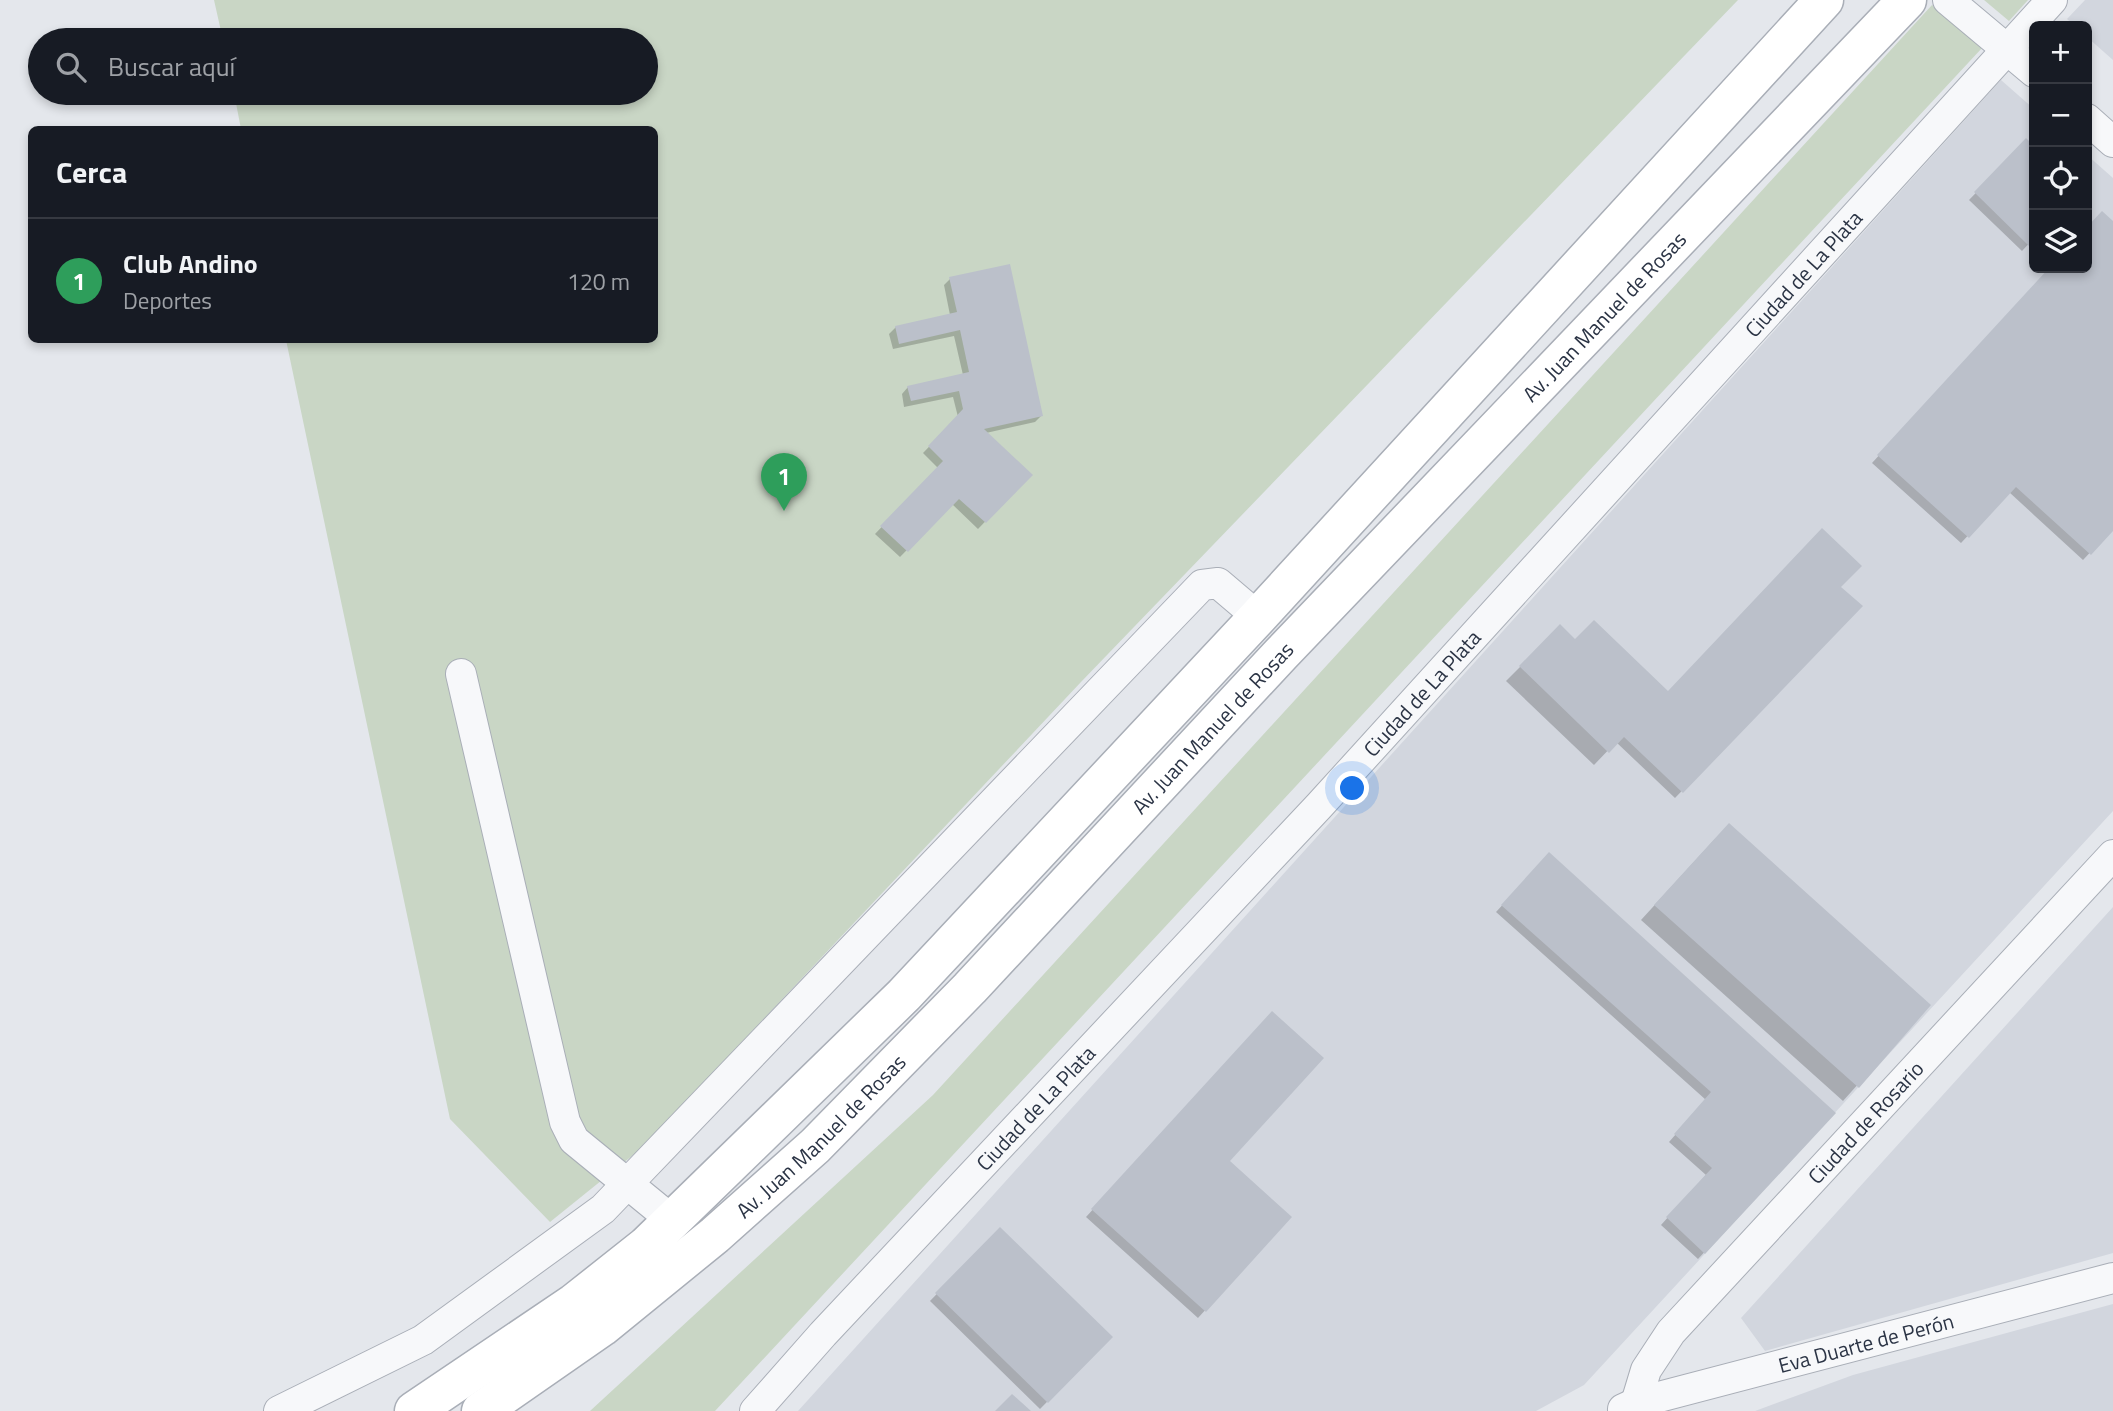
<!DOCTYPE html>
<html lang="es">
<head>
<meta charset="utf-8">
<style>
  :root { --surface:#171b24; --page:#20242c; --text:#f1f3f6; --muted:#9ea1a6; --line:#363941; --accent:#db2777 }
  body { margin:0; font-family:"Titillium Web",sans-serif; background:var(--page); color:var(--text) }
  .controls { position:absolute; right:21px; top:21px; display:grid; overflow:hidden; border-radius:10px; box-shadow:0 4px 10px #0003 }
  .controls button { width:63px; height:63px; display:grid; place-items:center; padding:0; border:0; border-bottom:2px solid var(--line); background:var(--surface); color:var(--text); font:35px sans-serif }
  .you { position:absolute; left:1353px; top:789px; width:24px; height:24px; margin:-18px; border:5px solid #fff; border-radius:50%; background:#1a73e8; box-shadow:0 0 0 10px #1a73e833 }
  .badge { display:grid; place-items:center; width:46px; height:46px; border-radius:50%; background:var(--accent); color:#fff; font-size:23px; font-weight:700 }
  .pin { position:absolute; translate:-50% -58px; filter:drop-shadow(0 2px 4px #0008) }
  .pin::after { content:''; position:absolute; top:37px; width:24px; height:21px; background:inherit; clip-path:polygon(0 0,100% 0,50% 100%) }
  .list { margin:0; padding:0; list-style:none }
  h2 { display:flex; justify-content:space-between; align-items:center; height:91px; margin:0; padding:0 28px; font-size:30px }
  h2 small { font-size:23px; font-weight:400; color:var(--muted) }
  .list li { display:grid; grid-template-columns:46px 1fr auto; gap:21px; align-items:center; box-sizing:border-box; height:126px; padding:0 28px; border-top:2px solid var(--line) }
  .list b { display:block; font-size:26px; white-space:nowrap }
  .list p { margin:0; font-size:23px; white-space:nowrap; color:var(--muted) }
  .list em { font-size:23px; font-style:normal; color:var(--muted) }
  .icon { flex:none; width:38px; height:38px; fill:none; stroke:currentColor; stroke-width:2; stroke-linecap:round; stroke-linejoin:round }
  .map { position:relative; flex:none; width:2113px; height:1411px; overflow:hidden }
  .search { position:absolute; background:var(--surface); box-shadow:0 4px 10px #0003; left:28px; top:28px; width:630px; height:77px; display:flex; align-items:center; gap:18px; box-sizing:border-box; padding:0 24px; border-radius:38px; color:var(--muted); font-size:26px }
  .panel { position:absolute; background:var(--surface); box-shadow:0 4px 10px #0003; left:28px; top:126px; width:630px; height:217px; border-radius:10px }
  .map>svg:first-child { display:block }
  .built { fill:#d2d6de }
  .green { fill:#c9d6c5 }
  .shadow { fill:#0003 }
  .building { fill:#bbc0ca }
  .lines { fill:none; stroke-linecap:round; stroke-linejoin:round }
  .minor-casing { stroke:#a9aeb7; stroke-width:32 }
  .secondary-casing { stroke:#a9aeb7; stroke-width:41 }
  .minor { stroke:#f7f8fa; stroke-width:30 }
  .secondary { stroke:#fff; stroke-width:38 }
  .labels { text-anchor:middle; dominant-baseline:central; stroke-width:5; stroke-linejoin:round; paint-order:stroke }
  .street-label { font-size:21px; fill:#2b3445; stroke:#f4f6f9 }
</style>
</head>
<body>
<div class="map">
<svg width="2113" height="1411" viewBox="0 0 2113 1411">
  <rect width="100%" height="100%" fill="#e4e7ec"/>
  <!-- built -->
  <path class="built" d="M 2085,0 L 2113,0 L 2113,60 L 2087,37 L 2087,26 L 2075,26 L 2067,19 Z
    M 2001,80 L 2034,109 L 2034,268 L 2087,268 L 2087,155 L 2113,178 L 2113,811 L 1584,1385 L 1536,1411 L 798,1411 Z
    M 2113,907 L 2113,1253 L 1765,1351 L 1741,1318 Z
    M 2113,1304 L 2113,1411 L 1755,1411 L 1853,1375 Z"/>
  <!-- green -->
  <path class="green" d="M 214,0 L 1738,0 L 1081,682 L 643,1147 L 550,1222 L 450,1119 L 286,340 L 654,340 L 654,130 L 241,129 L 234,93 L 646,93 L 646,40 L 223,40 Z
    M 1984,0 L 2028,0 L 2009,21 Z
    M 1932,5 L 1982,48 L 715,1411 L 590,1411 L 933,1095 Z"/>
  <!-- shadow -->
  <path class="shadow" d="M 2026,141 L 2034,149 L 2034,238 L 2022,251 L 1969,200 Z
    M 2102,213 L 2113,224 L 2113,528 L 2083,560 L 2009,492 L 1961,543 L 1872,463 L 2051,268 L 2087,268 L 2087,229 Z
    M 950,279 L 1041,416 L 1035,422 L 986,433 L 1030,475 L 978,529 L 952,504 L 900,557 L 875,534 L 938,468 L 923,453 L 958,417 L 953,397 L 904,407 L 902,394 L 908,387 L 963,375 L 954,336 L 893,349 L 889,334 L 896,327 L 950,315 L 944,285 Z
    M 1839,587 L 1860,606 L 1675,798 L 1616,742 L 1594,765 L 1506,681 L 1560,627 L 1575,641 L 1668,693 Z
    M 1715,839 L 1929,1005 L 1843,1101 L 1641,920 Z
    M 1543,861 L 1834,1113 L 1698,1259 L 1661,1225 L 1706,1175 L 1669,1142 L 1706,1100 L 1496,912 Z
    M 1266,1020 L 1227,1162 L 1290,1217 L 1198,1318 L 1086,1217 Z
    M 1000,1229 L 1111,1337 L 1040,1409 L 930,1301 Z"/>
  <!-- building -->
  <path class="building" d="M 2026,138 L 2034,146 L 2034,240 L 2029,246 L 1974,192 Z
    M 2102,211 L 2113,221 L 2113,531 L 2091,555 L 2016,487 L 1969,538 L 1877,455 L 2049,268 L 2087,268 L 2087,227 Z
    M 1010,264 L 1043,416 L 984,429 L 1033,475 L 986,523 L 959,499 L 908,552 L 880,526 L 943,461 L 928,446 L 963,409 L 959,391 L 911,401 L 907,386 L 969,372 L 960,330 L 899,344 L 895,326 L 957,312 L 949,277 Z
    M 1822,528 L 1862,566 L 1841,587 L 1863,606 L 1683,793 L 1624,737 L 1609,753 L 1519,666 L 1560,624 L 1575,639 L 1594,620 L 1668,691 Z
    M 1729,823 L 1931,1005 L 1859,1088 L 1654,905 Z
    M 1549,852 L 1836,1113 L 1705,1254 L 1666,1217 L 1712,1168 L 1674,1134 L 1711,1092 L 1501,905 Z
    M 1272,1011 L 1324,1058 L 1230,1161 L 1292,1217 L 1206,1312 L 1091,1209 Z
    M 1000,1227 L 1113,1337 L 1048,1403 L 935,1293 Z
    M 1012,1394 L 1031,1411 L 995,1411 Z"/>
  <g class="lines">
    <defs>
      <g id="minor">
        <path d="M 1948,0 L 2034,72"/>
        <path d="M 2087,119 L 2113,142"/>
        <path d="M 461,674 L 565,1122 L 574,1140 L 673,1221"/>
        <path id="s1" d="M 1636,1403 L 1646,1370 L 1671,1332 L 2113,855"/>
        <path id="s2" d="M 1623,1409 L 1636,1403 L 2113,1278"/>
        <path d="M 279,1411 L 423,1340 L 603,1209 L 1202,585 L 1218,583 L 1258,617"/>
        <path id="s3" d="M 755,1411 L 823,1334 L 1319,806 L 2052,0"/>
      </g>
      <g id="secondary">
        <path d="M 414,1411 L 574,1303 L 646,1246 L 904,995 L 1258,617 L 1824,0"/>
        <path id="s4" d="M 481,1411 L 602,1327 L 715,1235 L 815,1146 L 970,988 L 1281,654 L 1907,0"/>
      </g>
    </defs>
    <!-- minor casing -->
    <use href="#minor" class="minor-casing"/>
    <!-- secondary casing -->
    <use href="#secondary" class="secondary-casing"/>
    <!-- minor -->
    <use href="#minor" class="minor"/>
    <!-- secondary -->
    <use href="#secondary" class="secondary"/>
  </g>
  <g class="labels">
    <!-- street labels -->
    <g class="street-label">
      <text stroke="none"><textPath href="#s3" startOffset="1547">Ciudad de La Plata</textPath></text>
      <text stroke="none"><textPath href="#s4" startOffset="1572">Av. Juan Manuel de Rosas</textPath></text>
      <text stroke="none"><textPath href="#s3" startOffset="980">Ciudad de La Plata</textPath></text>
      <text stroke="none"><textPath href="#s4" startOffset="1004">Av. Juan Manuel de Rosas</textPath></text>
      <text stroke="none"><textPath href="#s3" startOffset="413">Ciudad de La Plata</textPath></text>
      <text stroke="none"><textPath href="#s1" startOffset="366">Ciudad de Rosario</textPath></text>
      <text stroke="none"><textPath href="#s4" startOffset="438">Av. Juan Manuel de Rosas</textPath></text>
      <text stroke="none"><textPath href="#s2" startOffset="252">Eva Duarte de Perón</textPath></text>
    </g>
  </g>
</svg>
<div class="controls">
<button>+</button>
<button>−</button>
<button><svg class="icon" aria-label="locate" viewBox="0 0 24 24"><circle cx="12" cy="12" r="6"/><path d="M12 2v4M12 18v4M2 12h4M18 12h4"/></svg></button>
<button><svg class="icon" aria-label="layers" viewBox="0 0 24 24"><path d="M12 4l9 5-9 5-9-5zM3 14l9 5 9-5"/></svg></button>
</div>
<div class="you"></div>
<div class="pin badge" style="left:784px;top:511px;background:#2e9e5b">1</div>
<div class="search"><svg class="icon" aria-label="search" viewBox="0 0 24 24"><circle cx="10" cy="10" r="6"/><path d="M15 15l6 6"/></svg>Buscar aquí</div>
<section class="panel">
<h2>Cerca<small></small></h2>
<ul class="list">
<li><span class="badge" style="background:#2e9e5b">1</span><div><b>Club Andino</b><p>Deportes</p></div><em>120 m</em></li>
</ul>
</section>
</div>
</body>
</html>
